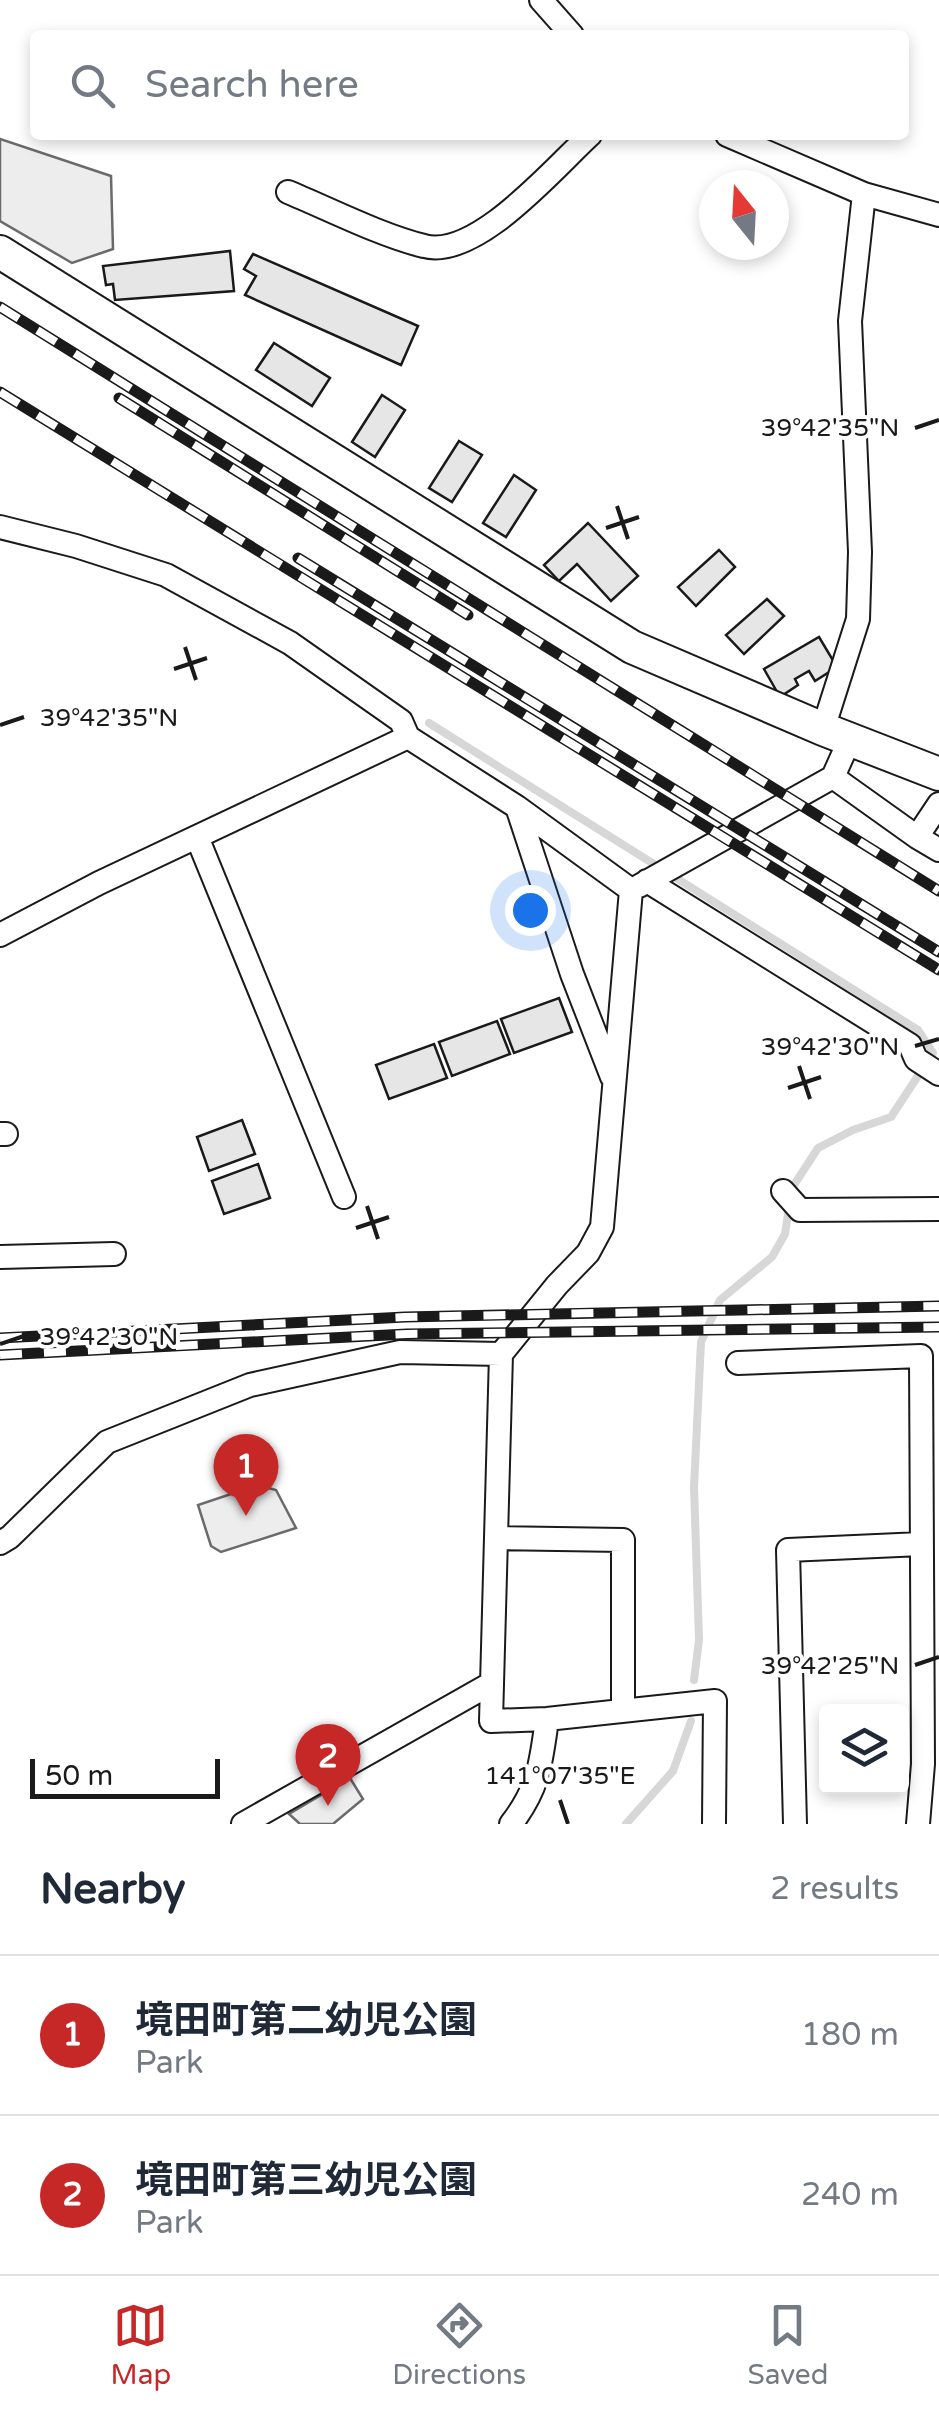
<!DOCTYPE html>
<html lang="en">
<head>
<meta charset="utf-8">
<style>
  :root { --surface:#fff; --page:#f2f2f3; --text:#1f2937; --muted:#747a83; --line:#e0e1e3; --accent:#c62828 }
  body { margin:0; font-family:"Varela Round","Noto Sans JP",sans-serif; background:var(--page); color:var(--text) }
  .controls { position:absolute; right:30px; bottom:30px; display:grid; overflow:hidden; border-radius:10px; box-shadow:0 5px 15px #0003 }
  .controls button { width:90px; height:90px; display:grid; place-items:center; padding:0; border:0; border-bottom:2px solid var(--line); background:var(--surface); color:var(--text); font:50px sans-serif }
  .compass { position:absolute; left:699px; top:170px; width:90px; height:90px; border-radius:50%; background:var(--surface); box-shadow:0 5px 15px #0003; rotate:342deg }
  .scale { position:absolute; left:30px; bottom:25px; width:190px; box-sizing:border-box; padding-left:10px; border:5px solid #1a1a1a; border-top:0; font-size:28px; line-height:35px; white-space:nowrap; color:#1a1a1a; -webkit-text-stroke:8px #fff; paint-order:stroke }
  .you { position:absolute; left:530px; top:910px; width:35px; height:35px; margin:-25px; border:8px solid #fff; border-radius:50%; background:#1a73e8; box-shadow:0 0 0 15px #1a73e833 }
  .badge { display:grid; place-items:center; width:65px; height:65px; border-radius:50%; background:var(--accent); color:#fff; font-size:32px; font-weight:700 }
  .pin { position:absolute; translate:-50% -82px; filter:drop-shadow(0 2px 5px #0008) }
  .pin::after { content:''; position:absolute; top:52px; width:35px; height:30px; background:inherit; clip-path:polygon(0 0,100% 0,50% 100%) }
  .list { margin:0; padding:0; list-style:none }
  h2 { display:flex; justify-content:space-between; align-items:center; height:130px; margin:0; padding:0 40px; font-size:42px }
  h2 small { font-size:32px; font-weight:400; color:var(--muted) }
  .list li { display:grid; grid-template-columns:65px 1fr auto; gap:30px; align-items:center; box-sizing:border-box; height:160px; padding:0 40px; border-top:2px solid var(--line) }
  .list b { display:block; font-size:38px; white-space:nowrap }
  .list p { margin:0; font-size:32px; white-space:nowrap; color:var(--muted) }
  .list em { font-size:32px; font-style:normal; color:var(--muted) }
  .icon { flex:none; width:55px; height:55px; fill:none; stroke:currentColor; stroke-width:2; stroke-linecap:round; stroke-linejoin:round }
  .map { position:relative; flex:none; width:939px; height:1824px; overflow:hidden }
  .search { position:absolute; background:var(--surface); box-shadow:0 5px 15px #0003; left:30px; right:30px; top:30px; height:110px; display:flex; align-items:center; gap:25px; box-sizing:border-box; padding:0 35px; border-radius:10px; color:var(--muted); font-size:38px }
  .sheet { height:450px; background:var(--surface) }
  nav { display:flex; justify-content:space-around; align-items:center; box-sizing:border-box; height:140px; border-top:2px solid var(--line); background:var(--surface); font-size:28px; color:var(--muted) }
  nav a { display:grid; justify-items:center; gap:5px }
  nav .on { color:var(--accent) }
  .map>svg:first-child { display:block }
  .built { fill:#ededed; stroke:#6a6a6a; stroke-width:2.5 }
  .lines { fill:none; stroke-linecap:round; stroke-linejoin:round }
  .stream { stroke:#d7d7d7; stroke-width:8 }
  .building { fill:#e6e6e6; stroke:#1a1a1a; stroke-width:2.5 }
  .street-casing { stroke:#1a1a1a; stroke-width:26 }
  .secondary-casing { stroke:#1a1a1a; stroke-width:36 }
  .street { stroke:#fff; stroke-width:22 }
  .secondary { stroke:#fff; stroke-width:32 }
  .rail-casing { stroke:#1a1a1a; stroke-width:11 }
  .rail { stroke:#fff; stroke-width:8; stroke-dasharray:22; stroke-linecap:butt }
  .ticks { fill:none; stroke:#1a1a1a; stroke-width:4 }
  .ticks-label { font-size:25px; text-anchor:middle; fill:#1a1a1a; stroke:#fff; stroke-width:8; stroke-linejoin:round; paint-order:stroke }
</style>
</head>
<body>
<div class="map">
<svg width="939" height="1824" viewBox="0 0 939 1824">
  <rect width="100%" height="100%" fill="#fff"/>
  <!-- built -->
  <path class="built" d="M 0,139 L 111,176 L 113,249 L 72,263 L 0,221 Z
    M 258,1485 L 276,1490 L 296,1528 L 221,1552 L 211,1546 L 198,1505 Z
    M 350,1778 L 363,1799 L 333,1824 L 300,1824 L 289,1814 Z"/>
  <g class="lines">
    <!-- stream -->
    <path class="stream" d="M 429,723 L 918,1030 L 933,1053 L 891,1117 L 853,1130 L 818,1148 L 792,1188 L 785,1234 L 772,1257 L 720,1300 L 701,1342 L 694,1487 L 699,1640 L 694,1680
      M 626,1824 L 673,1771 L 691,1721"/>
  </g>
  <!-- building -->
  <path class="building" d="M 230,251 L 234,291 L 115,300 L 113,284 L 106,285 L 103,266 Z
    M 253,254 L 418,326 L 401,365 L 245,295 L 256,276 L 244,269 Z
    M 274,343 L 330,378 L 312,406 L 256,370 Z
    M 382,395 L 405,410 L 375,457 L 352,442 Z
    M 459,441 L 482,455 L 452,502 L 429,488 Z
    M 514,475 L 536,490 L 506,537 L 483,523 Z
    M 588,523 L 638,576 L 611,601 L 577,564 L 559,581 L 544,565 Z
    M 719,550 L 735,567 L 696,606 L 678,587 Z
    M 767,599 L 784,616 L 744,654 L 726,635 Z
    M 819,637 L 837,667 L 815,681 L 809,671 L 795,679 L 798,685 L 780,697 L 764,669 Z
    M 559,998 L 572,1032 L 514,1053 L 501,1019 Z
    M 497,1021 L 510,1054 L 452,1076 L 439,1042 Z
    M 434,1044 L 447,1078 L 389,1099 L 376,1065 Z
    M 242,1120 L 255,1154 L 209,1171 L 197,1137 Z
    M 258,1164 L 270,1198 L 224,1214 L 212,1181 Z"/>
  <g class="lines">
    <defs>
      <path id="street" d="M 541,0 L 572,35
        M 727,135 L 864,194 L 939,215
        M 288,192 C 329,209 382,236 424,246 C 476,260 553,169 590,135
        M 0,527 L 76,546 L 166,575 L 290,643 L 401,721 L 408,737 L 517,807 L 631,890
        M 823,729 L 858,619 L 860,552 L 850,321 L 864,194
        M 833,777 L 917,837
        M 939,804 L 917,837 L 939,850
        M 517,807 L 572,974 L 612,1077
        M 197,837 L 344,1197
        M 647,881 L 910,1045 L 916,1059 L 939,1074
        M 639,886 L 833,777 L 850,739
        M 631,890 L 602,1227 L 588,1253 L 557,1285 L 501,1354 L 491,1721 L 547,1719 L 715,1701 L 714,1824
        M 0,935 L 99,883 L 408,737
        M 0,1134 L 6,1134
        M 783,1191 L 800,1210 L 939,1209
        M 0,1257 L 114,1254
        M 738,1363 L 921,1356 L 923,1764 L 918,1824
        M 496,1538 L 623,1540 L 623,1711
        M 0,1543 L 10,1537 L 107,1442 L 250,1385 L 400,1352 L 501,1354
        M 243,1824 L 492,1683
        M 511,1824 C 539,1788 541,1763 547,1719
        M 795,1824 L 788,1550 L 921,1544"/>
      <path id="secondary" d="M 0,252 L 632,647 L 823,729 L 939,774"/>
    </defs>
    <!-- street casing -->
    <use href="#street" class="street-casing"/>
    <!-- secondary casing -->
    <use href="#secondary" class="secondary-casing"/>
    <!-- street -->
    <use href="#street" class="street"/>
    <!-- secondary -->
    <use href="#secondary" class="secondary"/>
    <defs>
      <path id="rail" d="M 0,307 L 939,891
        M 0,392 L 939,970
        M 119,398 L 468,615
        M 298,558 L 939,952
        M 0,1338 L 405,1317 L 939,1306
        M 0,1355 L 407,1334 L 939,1327"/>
    </defs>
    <!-- rail casing -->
    <use href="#rail" class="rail-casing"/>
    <!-- rail -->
    <use href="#rail" class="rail"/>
  </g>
  <!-- ticks -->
  <path class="ticks" d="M 915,428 L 939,420M 617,506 L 628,539M 606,528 L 639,517M 185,647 L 196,680M 174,669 L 207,658M 0,725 L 24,717M 915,1046 L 939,1039M 799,1066 L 810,1099M 788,1088 L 821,1077M 367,1206 L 378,1239M 356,1228 L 389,1217M 0,1344 L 24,1336M 915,1665 L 939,1657M 560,1800 L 568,1824"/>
  <g class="ticks-label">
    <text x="830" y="436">39°42'35"N</text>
    <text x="109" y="726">39°42'35"N</text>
    <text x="830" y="1055">39°42'30"N</text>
    <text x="109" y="1345">39°42'30"N</text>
    <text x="830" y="1674">39°42'25"N</text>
    <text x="560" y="1784">141°07'35"E</text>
  </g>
</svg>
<div class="controls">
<button><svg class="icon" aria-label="layers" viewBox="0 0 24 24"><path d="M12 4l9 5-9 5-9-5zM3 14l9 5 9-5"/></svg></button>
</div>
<svg class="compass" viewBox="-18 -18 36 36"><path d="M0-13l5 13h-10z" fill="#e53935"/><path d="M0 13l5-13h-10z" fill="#747a83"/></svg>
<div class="scale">50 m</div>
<div class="you"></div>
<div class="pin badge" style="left:246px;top:1516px">1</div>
<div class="pin badge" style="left:328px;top:1806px">2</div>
<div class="search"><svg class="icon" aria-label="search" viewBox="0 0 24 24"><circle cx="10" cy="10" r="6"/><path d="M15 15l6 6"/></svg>Search here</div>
</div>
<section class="sheet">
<h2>Nearby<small>2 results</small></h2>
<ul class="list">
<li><span class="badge">1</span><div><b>境田町第二幼児公園</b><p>Park</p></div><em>180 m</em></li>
<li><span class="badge">2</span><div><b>境田町第三幼児公園</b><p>Park</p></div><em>240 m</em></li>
</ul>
</section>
<nav>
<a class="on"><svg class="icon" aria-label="map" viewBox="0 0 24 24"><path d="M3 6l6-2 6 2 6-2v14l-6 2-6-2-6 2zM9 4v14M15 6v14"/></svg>Map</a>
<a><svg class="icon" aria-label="directions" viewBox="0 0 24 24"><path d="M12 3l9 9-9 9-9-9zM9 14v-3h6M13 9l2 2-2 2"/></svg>Directions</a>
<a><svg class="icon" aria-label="saved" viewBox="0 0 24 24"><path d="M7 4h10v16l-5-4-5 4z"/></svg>Saved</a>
</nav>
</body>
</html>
